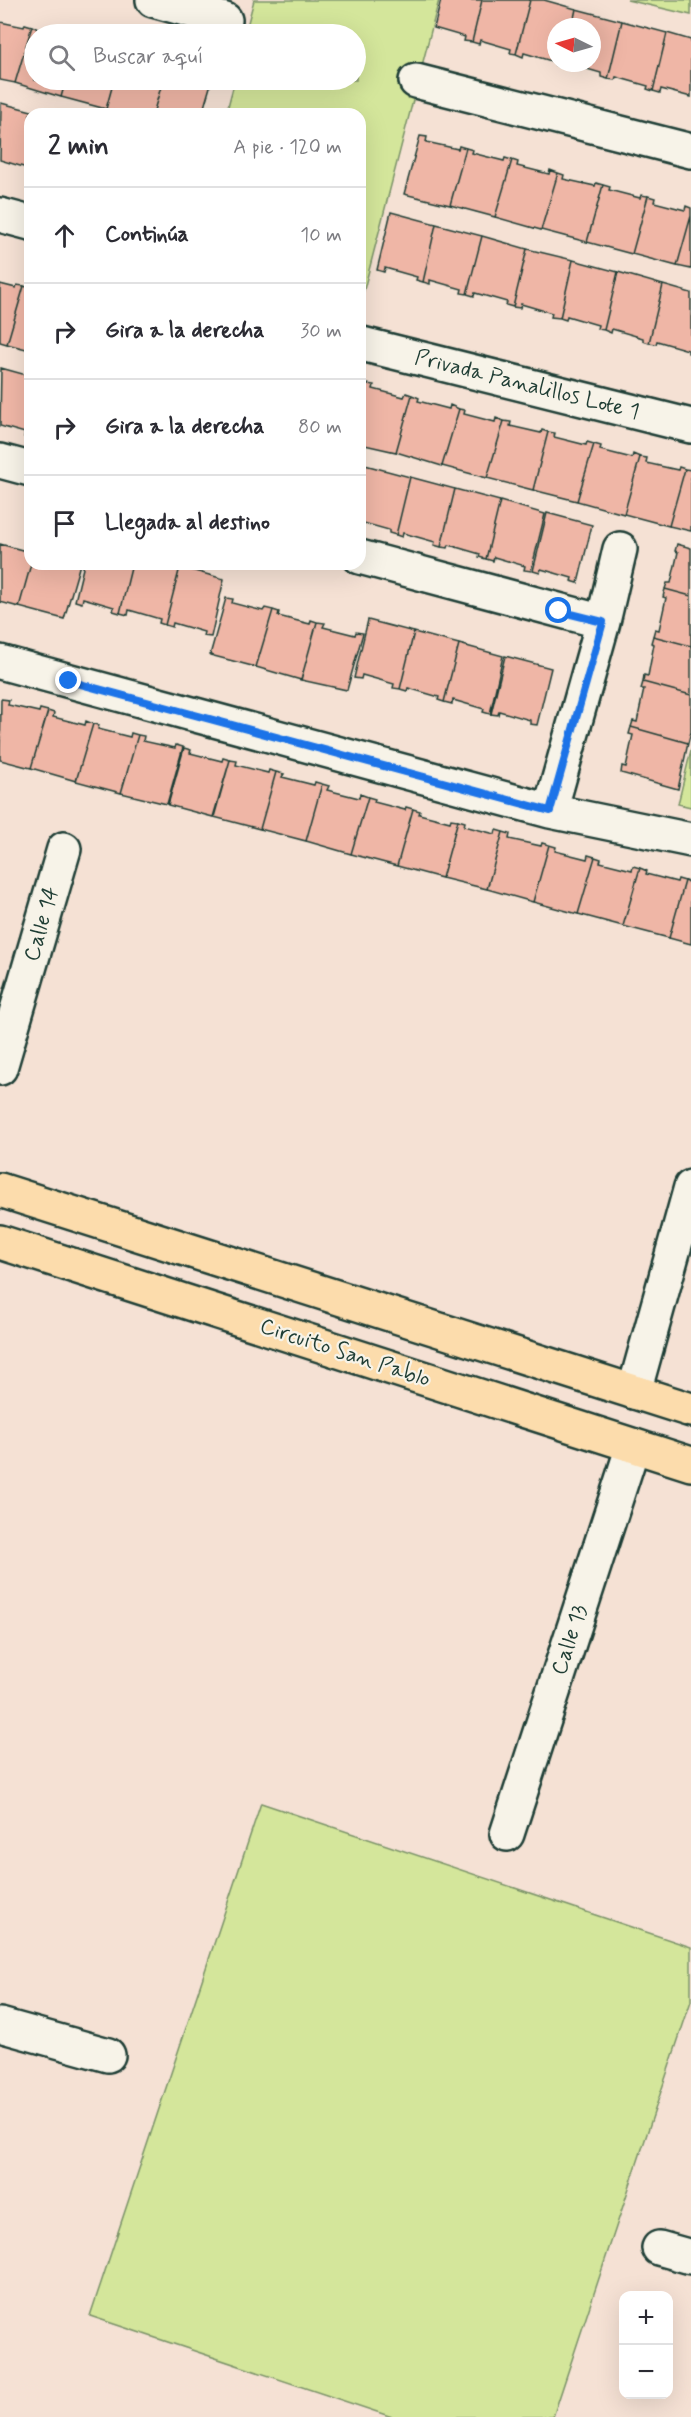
<!DOCTYPE html>
<html lang="es">
<head>
<meta charset="utf-8">
<style>
  :root { --surface:#fff; --page:#f2f2f3; --text:#2b2b33; --muted:#7c7c81; --line:#e1e1e2 }
  body { margin:0; font-family:Mynerve,sans-serif; background:var(--page); color:var(--text) }
  .controls { position:absolute; right:18px; bottom:18px; display:grid; overflow:hidden; border-radius:12px; box-shadow:0 6px 24px #0002 }
  .controls button { width:54px; height:54px; display:grid; place-items:center; padding:0; border:0; border-bottom:2px solid var(--line); background:var(--surface); color:var(--text); font:30px sans-serif }
  .compass { position:absolute; left:547px; top:18px; width:54px; height:54px; border-radius:50%; background:var(--surface); box-shadow:0 6px 24px #0002; rotate:275deg }
  .stop { position:absolute; width:18px; height:18px; margin:-14px; border:4px solid #1a73e8; border-radius:50%; background:#fff }
  .stop.end { background:#1a73e8; border-color:#fff; box-shadow:0 2px 6px #0008 }
  .list { margin:0; padding:0; list-style:none }
  h2 { display:flex; justify-content:space-between; align-items:center; height:78px; margin:0; padding:0 24px; font-size:26px }
  h2 small { font-size:20px; font-weight:400; color:var(--muted) }
  .list li { display:grid; grid-template-columns:39px 1fr auto; gap:18px; align-items:center; box-sizing:border-box; height:96px; padding:0 24px; border-top:2px solid var(--line) }
  .list b { display:block; font-size:22px; white-space:nowrap }
  .list em { font-size:20px; font-style:normal; color:var(--muted) }
  .icon { flex:none; width:33px; height:33px; fill:none; stroke:currentColor; stroke-width:2; stroke-linecap:round; stroke-linejoin:round }
  .map { position:relative; flex:none; width:691px; height:2417px; overflow:hidden }
  .search { position:absolute; background:var(--surface); box-shadow:0 6px 24px #0002; left:24px; top:24px; width:342px; height:66px; display:flex; align-items:center; gap:15px; box-sizing:border-box; padding:0 21px; border-radius:33px; color:var(--muted); font-size:22px }
  .panel { position:absolute; background:var(--surface); box-shadow:0 6px 24px #0002; left:24px; top:108px; width:342px; height:462px; border-radius:18px }
  .map>svg:first-child { display:block }
  .green { fill:#d4e69b; stroke:#7a9268; stroke-width:1.5 }
  .building { fill:#efb6a6; stroke:#1f3d34; stroke-width:1.5 }
  .lines { fill:none; stroke-linecap:round; stroke-linejoin:round }
  .minor-casing { stroke:#1f3d34; stroke-width:38 }
  .major-casing { stroke:#1f3d34; stroke-width:38 }
  .minor { stroke:#f7f3e8; stroke-width:33 }
  .major { stroke:#fcdcac; stroke-width:33 }
  .route { stroke:#1a73e8; stroke-width:8 }
  .labels { text-anchor:middle; dominant-baseline:central; stroke-width:4.5; stroke-linejoin:round; paint-order:stroke }
  .street-label { font-size:22px; fill:#1f3d34; stroke:#f7f3e8 }
</style>
</head>
<body>
<div class="map">
<svg width="691" height="2417" viewBox="0 0 691 2417">
  <rect width="100%" height="100%" fill="#f5e1d4"/>
  <filter id="ink" filterUnits="userSpaceOnUse"><feTurbulence type="fractalNoise" baseFrequency=".0167" numOctaves="2"/><feDisplacementMap in="SourceGraphic" scale="12" xChannelSelector="R" yChannelSelector="G"/><feConvolveMatrix kernelMatrix="1 2 1 2 8 2 1 2 1" color-interpolation-filters="sRGB"/></filter>
  <g filter="url(#ink)">
    <!-- green -->
    <path class="green" d="M 254,0 L 439,0 L 360,305 L 360,114 L 226,114 L 235,80 L 356,80 L 356,34 L 245,34 Z
      M 627,0 L 691,0 L 691,15 Z
      M 691,750 L 691,807 L 678,804 Z
      M 261,1803 L 691,1947 L 691,2001 L 553,2417 L 392,2417 L 90,2316 Z"/>
    <!-- building -->
    <path class="building" d="M 441,0 L 482,0 L 472,42 L 464,41 L 465,37 L 434,28 Z
      M 482,0 L 530,0 L 516,54 L 510,53 L 511,49 L 480,40 L 479,44 L 472,42 Z
      M 530,0 L 544,0 L 576,9 L 572,27 L 556,27 L 556,63 L 563,63 L 562,67 L 555,65 L 555,62 L 524,53 L 523,57 L 516,54 Z
      M 576,9 L 622,21 L 608,79 L 601,77 L 601,73 L 570,64 L 569,68 L 562,67 L 563,63 L 592,63 L 592,27 L 572,27 Z
      M 622,21 L 667,33 L 653,91 L 647,89 L 648,86 L 616,77 L 615,80 L 608,79 Z
      M 0,22 L 24,27 L 25,24 L 32,26 L 15,83 L 0,80 Z
      M 32,26 L 38,29 L 37,32 L 46,34 L 34,34 L 34,80 L 66,80 L 61,97 L 15,83 Z
      M 667,33 L 691,40 L 691,97 L 661,89 L 660,93 L 653,91 Z
      M 66,80 L 114,80 L 106,109 L 61,97 Z
      M 114,80 L 163,80 L 153,114 L 128,114 L 106,109 Z
      M 163,80 L 212,80 L 202,114 L 153,114 Z
      M 1,103 L 43,114 L 30,114 L 30,172 L 26,171 L 27,168 L 0,160 Z
      M 420,136 L 427,137 L 426,142 L 458,149 L 459,146 L 466,148 L 450,205 L 404,194 Z
      M 466,148 L 473,150 L 472,153 L 504,161 L 505,158 L 512,160 L 495,217 L 450,205 Z
      M 512,160 L 518,162 L 517,166 L 549,174 L 550,170 L 558,173 L 541,230 L 495,217 Z
      M 558,173 L 564,175 L 563,179 L 595,186 L 596,183 L 603,185 L 587,242 L 541,230 Z
      M 603,185 L 610,187 L 609,190 L 640,198 L 641,195 L 648,196 L 632,254 L 587,242 Z
      M 648,196 L 655,198 L 654,202 L 685,210 L 686,206 L 691,208 L 691,216 L 677,266 L 632,254 Z
      M 391,212 L 436,224 L 423,282 L 416,280 L 417,277 L 385,268 L 384,272 L 377,270 Z
      M 691,216 L 691,269 L 677,266 Z
      M 436,224 L 482,236 L 467,294 L 461,293 L 462,289 L 430,280 L 430,284 L 423,282 Z
      M 482,236 L 527,249 L 513,307 L 506,305 L 507,302 L 475,293 L 474,296 L 467,294 Z
      M 527,249 L 573,260 L 560,318 L 551,317 L 552,313 L 521,304 L 520,308 L 513,307 Z
      M 573,260 L 618,272 L 604,330 L 597,329 L 598,325 L 567,316 L 566,320 L 560,318 Z
      M 618,272 L 663,285 L 649,343 L 643,341 L 643,338 L 612,329 L 611,333 L 604,330 Z
      M 0,284 L 16,288 L 17,285 L 24,286 L 7,344 L 0,342 Z
      M 663,285 L 691,293 L 691,354 L 688,353 L 688,350 L 657,341 L 656,344 L 649,343 Z
      M 24,286 L 30,288 L 30,350 L 7,344 Z
      M 1,368 L 30,376 L 30,438 L 24,437 L 25,433 L 0,426 Z
      M 367,384 L 374,385 L 373,389 L 404,397 L 406,393 L 412,395 L 396,452 L 360,444 L 360,407 Z
      M 412,395 L 419,398 L 418,401 L 449,409 L 450,405 L 459,409 L 442,466 L 396,452 Z
      M 459,409 L 465,410 L 464,414 L 495,422 L 496,418 L 504,421 L 487,478 L 442,466 Z
      M 504,421 L 511,422 L 510,426 L 541,433 L 542,430 L 548,432 L 533,490 L 487,478 Z
      M 548,432 L 555,433 L 554,437 L 586,445 L 587,442 L 594,444 L 577,501 L 533,490 Z
      M 594,444 L 601,446 L 600,450 L 632,458 L 633,454 L 640,457 L 624,514 L 577,501 Z
      M 640,457 L 647,458 L 646,463 L 678,470 L 679,467 L 685,469 L 669,526 L 624,514 Z
      M 365,465 L 410,477 L 396,535 L 389,533 L 389,530 L 360,522 L 360,485 Z
      M 685,469 L 691,470 L 691,531 L 669,526 Z
      M 410,477 L 455,489 L 441,547 L 434,545 L 435,542 L 403,533 L 402,537 L 396,535 Z
      M 455,489 L 500,501 L 486,559 L 479,557 L 480,554 L 449,545 L 448,548 L 441,547 Z
      M 500,501 L 545,514 L 531,571 L 524,570 L 525,566 L 494,557 L 493,561 L 486,559 Z
      M 547,513 L 592,525 L 578,583 L 571,581 L 572,578 L 541,569 L 540,573 L 533,571 Z
      M 0,544 L 26,551 L 27,547 L 30,548 L 31,564 L 19,607 L 0,602 Z
      M 677,544 L 691,548 L 691,596 L 665,589 L 667,583 L 671,583 L 678,552 L 675,551 Z
      M 31,564 L 80,564 L 64,619 L 19,607 Z
      M 84,564 L 132,564 L 120,613 L 113,611 L 114,607 L 83,598 L 82,603 L 75,601 Z
      M 132,564 L 168,564 L 180,567 L 165,625 L 159,623 L 160,619 L 129,610 L 128,615 L 120,613 Z
      M 180,567 L 224,579 L 211,637 L 203,636 L 204,632 L 173,623 L 172,627 L 165,625 Z
      M 665,589 L 691,596 L 691,646 L 653,636 L 655,629 L 659,630 L 666,598 L 663,597 Z
      M 226,598 L 233,599 L 232,603 L 263,611 L 265,608 L 273,610 L 256,667 L 210,655 Z
      M 273,610 L 279,612 L 278,616 L 310,624 L 311,620 L 317,622 L 301,680 L 256,667 Z
      M 368,620 L 414,632 L 400,689 L 393,688 L 394,684 L 362,675 L 361,679 L 354,678 Z
      M 317,622 L 325,623 L 323,627 L 355,635 L 356,632 L 363,633 L 347,690 L 301,680 Z
      M 414,632 L 459,644 L 444,702 L 438,700 L 439,697 L 408,688 L 407,691 L 400,689 Z
      M 653,636 L 691,646 L 691,695 L 643,682 L 644,675 L 648,676 L 654,644 L 651,643 Z
      M 459,644 L 503,656 L 490,714 L 483,712 L 484,709 L 453,700 L 452,704 L 444,702 Z
      M 505,656 L 551,668 L 537,725 L 530,724 L 530,720 L 499,711 L 498,715 L 491,714 Z
      M 643,682 L 691,695 L 691,732 L 688,743 L 631,727 L 633,721 L 637,722 L 644,689 L 641,689 Z
      M 1,699 L 9,700 L 8,705 L 39,712 L 40,709 L 48,711 L 31,768 L 0,760 Z
      M 48,711 L 54,713 L 53,717 L 85,725 L 86,721 L 93,724 L 76,781 L 31,768 Z
      M 93,724 L 99,725 L 98,729 L 130,737 L 131,733 L 138,735 L 121,793 L 76,781 Z
      M 631,727 L 688,743 L 678,789 L 621,773 L 622,766 L 626,767 L 633,735 L 629,734 Z
      M 138,735 L 144,736 L 143,741 L 175,748 L 176,745 L 183,747 L 167,804 L 121,793 Z
      M 184,748 L 191,750 L 190,753 L 222,761 L 223,758 L 230,760 L 213,817 L 168,805 Z
      M 230,760 L 237,761 L 236,765 L 268,773 L 269,770 L 276,772 L 260,829 L 214,817 Z
      M 276,772 L 284,774 L 282,777 L 314,785 L 315,782 L 322,784 L 306,841 L 260,829 Z
      M 322,784 L 329,786 L 327,790 L 359,798 L 360,794 L 368,797 L 351,854 L 306,841 Z
      M 368,797 L 375,799 L 374,802 L 405,810 L 406,807 L 413,809 L 397,866 L 351,854 Z
      M 413,809 L 420,811 L 419,814 L 450,822 L 451,819 L 458,820 L 442,878 L 397,866 Z
      M 458,820 L 465,822 L 464,826 L 495,834 L 496,830 L 503,832 L 487,889 L 442,878 Z
      M 503,832 L 510,834 L 509,839 L 541,846 L 542,843 L 549,845 L 533,902 L 487,889 Z
      M 549,845 L 556,847 L 555,851 L 587,859 L 588,855 L 595,857 L 578,914 L 533,902 Z
      M 595,857 L 601,859 L 600,862 L 632,870 L 633,866 L 640,868 L 623,926 L 578,914 Z
      M 640,868 L 647,871 L 646,874 L 677,882 L 678,879 L 685,881 L 669,938 L 623,926 Z
      M 685,881 L 691,883 L 691,944 L 669,938 Z"/>
    <g class="lines">
      <defs>
        <path id="minor" d="M 153,0 L 225,20
          M 416,81 L 691,151
          M 0,215 L 30,223
          M 362,344 L 691,426
          M 0,461 L 30,469
          M 360,557 L 603,622
          M 0,662 L 550,811 L 691,840
          M 550,811 L 603,622 L 620,549
          M 0,1068 L 64,849
          M 634,1392 L 691,1187
          M 507,1834 L 633,1446
          M 0,2025 L 108,2055
          M 659,2248 L 691,2257"/>
        <path id="major" d="M 0,1190 L 691,1410
          M 0,1242 L 691,1464"/>
      </defs>
      <!-- minor casing -->
      <use href="#minor" class="minor-casing"/>
      <!-- major casing -->
      <use href="#major" class="major-casing"/>
      <!-- minor -->
      <use href="#minor" class="minor"/>
      <!-- major -->
      <use href="#major" class="major"/>
    </g>
  </g>
  <g class="lines" filter="url(#ink)">
    <!-- route -->
    <path class="route" d="M 69,681 L 550,811 L 603,622 L 559,611"/>
  </g>
  <g class="labels">
    <!-- street labels -->
    <g class="street-label">
      <text transform="translate(527 385) rotate(14)">Privada Panalillos Lote 1</text>
      <text transform="translate(42 924) rotate(-74)">Calle 14</text>
      <text transform="translate(345 1353) rotate(18)">Circuito San Pablo</text>
      <text transform="translate(570 1640) rotate(-72)">Calle 13</text>
    </g>
  </g>
</svg>
<div class="controls">
<button>+</button>
<button>−</button>
</div>
<svg class="compass" viewBox="-18 -18 36 36"><path d="M0-13l5 13h-10z" fill="#e53935"/><path d="M0 13l5-13h-10z" fill="#7c7c81"/></svg>
<div class="stop" style="left:559px;top:611px"></div>
<div class="stop end" style="left:69px;top:681px"></div>
<div class="search"><svg class="icon" aria-label="search" viewBox="0 0 24 24"><circle cx="10" cy="10" r="6"/><path d="M15 15l6 6"/></svg>Buscar aquí</div>
<section class="panel">
<h2>2 min<small>A pie · 120 m</small></h2>
<ul class="list">
<li><svg class="icon" aria-label="ahead" viewBox="0 0 24 24"><path d="M12 20V5M6 11l6-6 6 6"/></svg><div><b>Continúa</b></div><em>10 m</em></li>
<li><svg class="icon" aria-label="right" viewBox="0 0 24 24"><path d="M7 20v-9h11M14 6l5 5-5 5"/></svg><div><b>Gira a la derecha</b></div><em>30 m</em></li>
<li><svg class="icon" aria-label="right" viewBox="0 0 24 24"><path d="M7 20v-9h11M14 6l5 5-5 5"/></svg><div><b>Gira a la derecha</b></div><em>80 m</em></li>
<li><svg class="icon" aria-label="arrive" viewBox="0 0 24 24"><path d="M6 21V4h12l-3 4 3 4H6"/></svg><div><b>Llegada al destino</b></div></li>
</ul>
</section>
</div>
</body>
</html>
